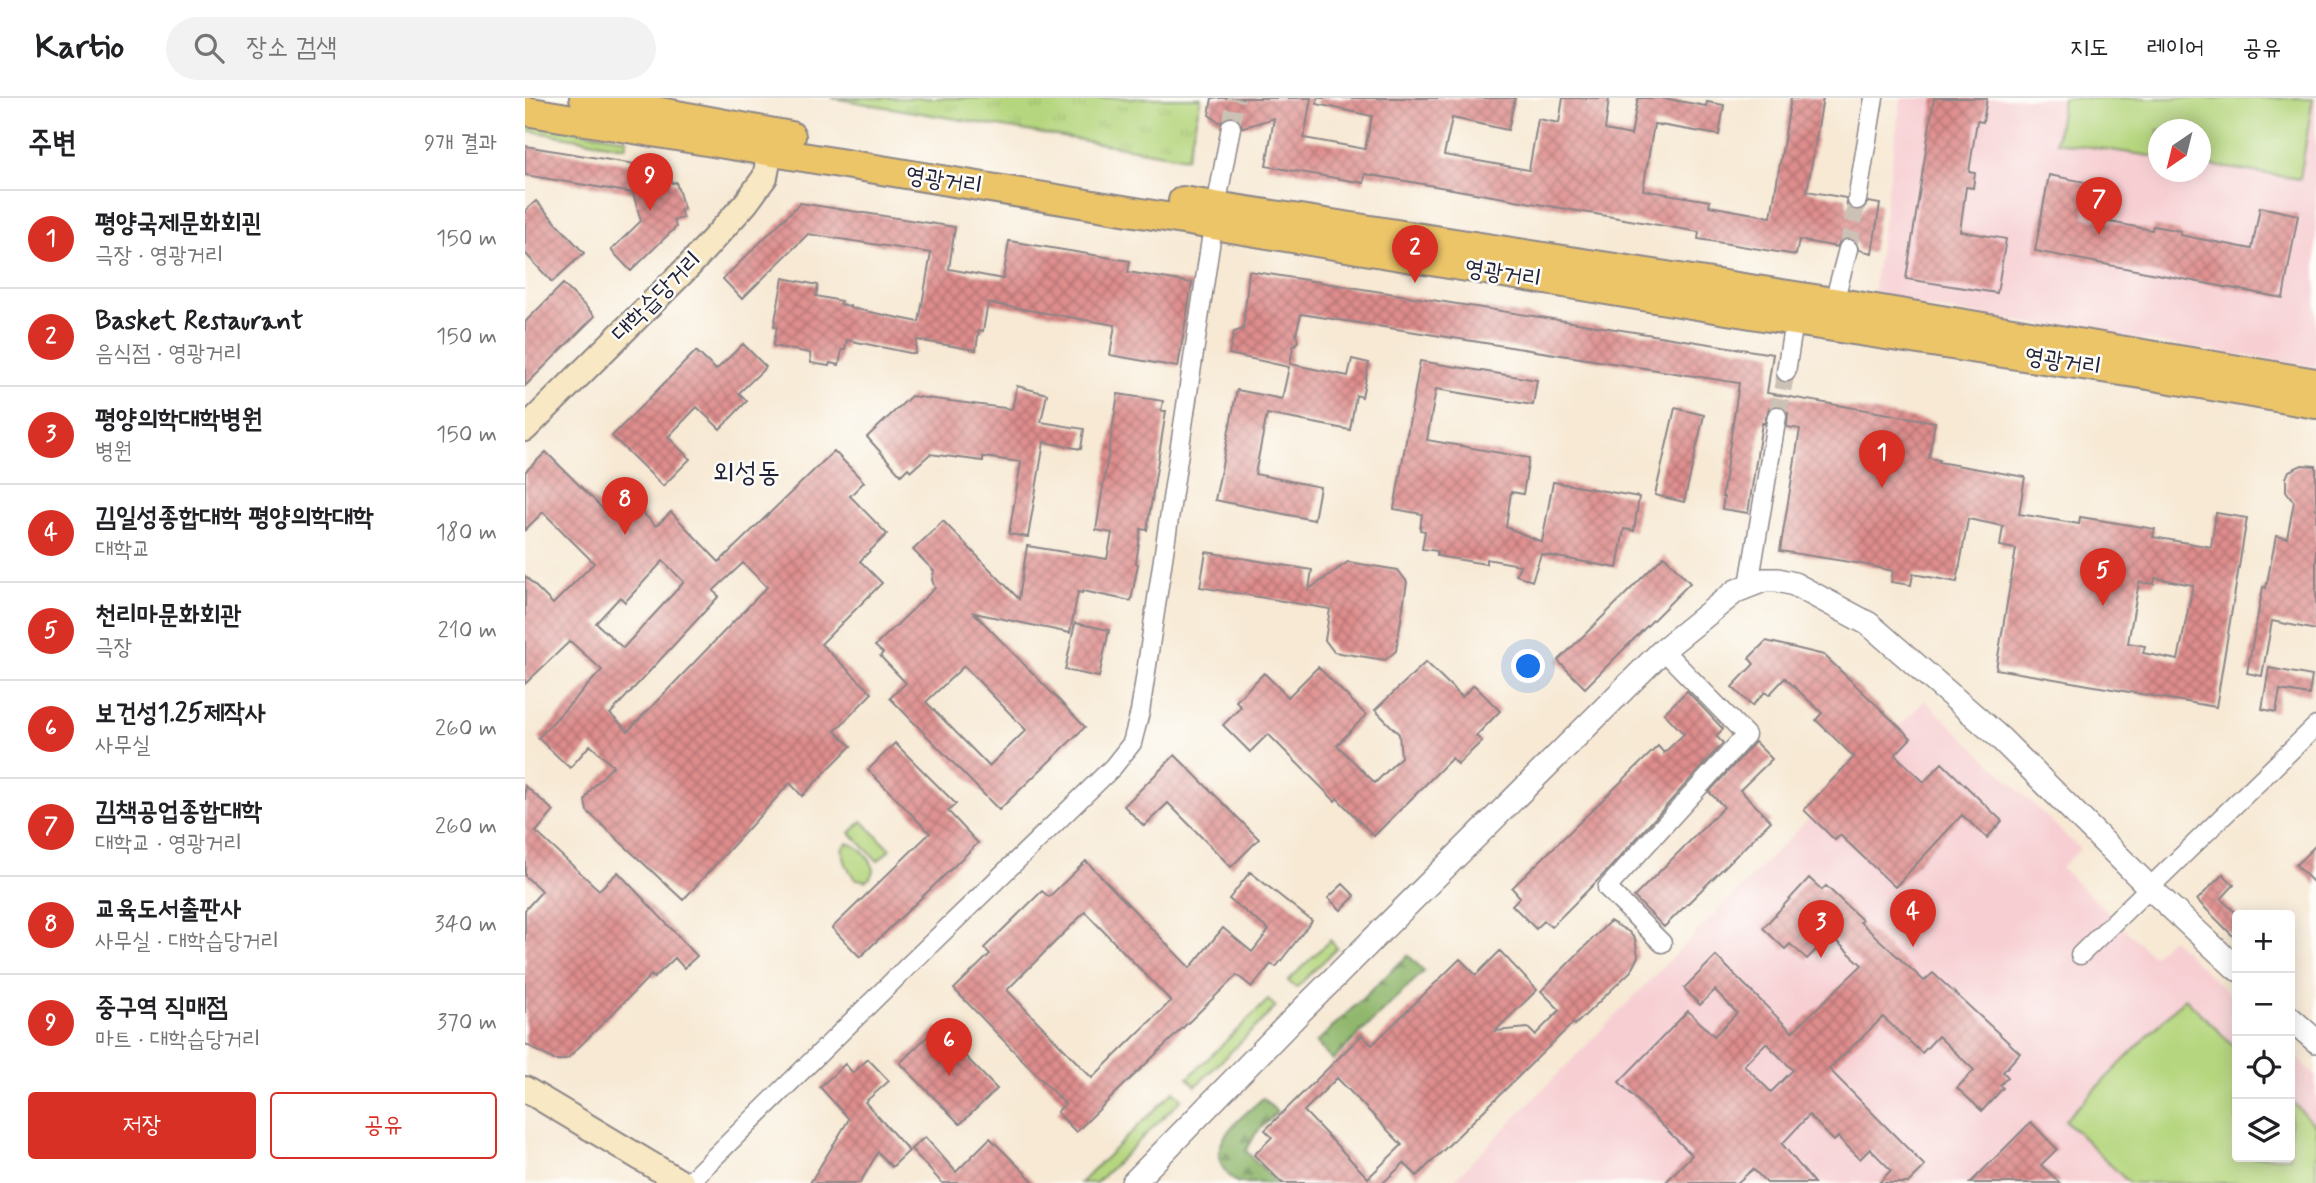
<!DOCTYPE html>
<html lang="ko">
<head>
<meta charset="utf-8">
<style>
  :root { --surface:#fff; --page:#f2f2f2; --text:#202124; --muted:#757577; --line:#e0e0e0; --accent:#d93025 }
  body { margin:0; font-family:Mynerve,"Poor Story",sans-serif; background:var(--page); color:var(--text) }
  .controls { position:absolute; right:21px; bottom:21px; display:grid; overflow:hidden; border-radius:7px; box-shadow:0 4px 18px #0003 }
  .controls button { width:63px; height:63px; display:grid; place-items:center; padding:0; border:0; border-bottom:2px solid var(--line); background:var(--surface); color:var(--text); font:35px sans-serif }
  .compass { position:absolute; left:1623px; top:21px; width:63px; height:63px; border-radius:50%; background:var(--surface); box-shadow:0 4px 18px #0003; rotate:215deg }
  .you { position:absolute; left:1004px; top:569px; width:24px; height:24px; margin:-18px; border:5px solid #fff; border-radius:50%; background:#1a73e8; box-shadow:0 0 0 10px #1a73e833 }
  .badge { display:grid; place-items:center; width:46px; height:46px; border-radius:50%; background:var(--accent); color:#fff; font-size:23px; font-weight:700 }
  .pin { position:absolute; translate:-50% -58px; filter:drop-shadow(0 2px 4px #0008) }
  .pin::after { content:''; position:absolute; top:37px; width:24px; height:21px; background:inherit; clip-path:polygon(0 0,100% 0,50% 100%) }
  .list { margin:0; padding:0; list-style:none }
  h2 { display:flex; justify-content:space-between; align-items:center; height:91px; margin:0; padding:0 28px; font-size:30px }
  h2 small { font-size:23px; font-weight:400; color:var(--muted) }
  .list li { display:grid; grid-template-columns:46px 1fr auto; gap:21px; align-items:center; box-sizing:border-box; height:98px; padding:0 28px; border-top:2px solid var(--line) }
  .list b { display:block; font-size:26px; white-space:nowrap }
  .list p { margin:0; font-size:23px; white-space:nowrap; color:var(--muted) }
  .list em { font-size:23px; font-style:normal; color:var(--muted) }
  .actions { display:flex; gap:14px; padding:21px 28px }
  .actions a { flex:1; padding:16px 0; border:2px solid var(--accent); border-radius:7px; text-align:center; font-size:24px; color:var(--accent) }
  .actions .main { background:var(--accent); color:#fff }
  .icon { flex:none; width:38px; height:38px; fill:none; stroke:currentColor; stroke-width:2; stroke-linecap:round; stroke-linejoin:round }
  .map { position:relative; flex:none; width:1791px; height:1085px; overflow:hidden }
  header { display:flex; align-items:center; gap:42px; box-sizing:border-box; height:98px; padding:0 35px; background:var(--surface); border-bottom:2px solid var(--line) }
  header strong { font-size:33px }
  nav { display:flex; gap:38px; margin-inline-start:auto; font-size:24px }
  .search { width:490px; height:63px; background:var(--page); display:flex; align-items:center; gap:18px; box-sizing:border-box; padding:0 24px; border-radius:38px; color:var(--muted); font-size:26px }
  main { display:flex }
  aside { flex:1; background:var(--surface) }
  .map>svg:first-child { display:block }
  .built { fill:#f7cfd3; fill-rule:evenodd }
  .grass { fill:#b5d67e; stroke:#6c7c5c; stroke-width:2 }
  .forest { fill:url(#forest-firs); stroke:#596c54; stroke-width:2 }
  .park { fill:url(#park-tufts); stroke:#6c7c5c; stroke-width:2 }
  .building { fill:url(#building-cross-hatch); fill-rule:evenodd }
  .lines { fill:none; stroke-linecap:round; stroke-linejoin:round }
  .minor-tunnel { stroke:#ccc1b5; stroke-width:18; stroke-dasharray:18 9; stroke-linecap:butt }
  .minor-casing { stroke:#8c8688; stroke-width:21 }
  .tertiary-casing { stroke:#8c8688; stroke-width:26 }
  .secondary-casing { stroke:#8c8688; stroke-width:28 }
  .primary-casing { stroke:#8c8688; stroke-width:32 }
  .minor { stroke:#fff; stroke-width:18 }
  .tertiary { stroke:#fff; stroke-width:23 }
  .secondary { stroke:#f8e8c3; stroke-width:24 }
  .primary { stroke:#edc569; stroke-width:28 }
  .labels { text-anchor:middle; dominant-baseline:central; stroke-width:5; stroke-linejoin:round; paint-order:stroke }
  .street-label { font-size:24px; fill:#22223b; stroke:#fdfcf7 }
  .quarter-label { font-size:28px; fill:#22223b; stroke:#fdfcf7 }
</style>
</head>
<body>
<header>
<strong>Kartio</strong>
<div class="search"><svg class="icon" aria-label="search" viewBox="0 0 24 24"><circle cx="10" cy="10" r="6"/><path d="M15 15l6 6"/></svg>장소 검색</div>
<nav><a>지도</a><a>레이어</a><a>공유</a></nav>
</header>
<main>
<aside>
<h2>주변<small>9개 결과</small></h2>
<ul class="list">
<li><span class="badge">1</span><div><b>평양국제문화회괸</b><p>극장 · 영광거리</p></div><em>150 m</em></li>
<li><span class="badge">2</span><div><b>Basket Restaurant</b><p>음식점 · 영광거리</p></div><em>150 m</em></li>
<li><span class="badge">3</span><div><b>평양의학대학병원</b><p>병원</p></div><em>150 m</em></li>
<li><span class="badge">4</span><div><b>김일성종합대학 평양의학대학</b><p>대학교</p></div><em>180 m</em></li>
<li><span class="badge">5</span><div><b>천리마문화회관</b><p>극장</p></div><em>210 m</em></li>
<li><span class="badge">6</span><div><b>보건성1.25제작사</b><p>사무실</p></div><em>260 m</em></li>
<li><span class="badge">7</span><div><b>김책공업종합대학</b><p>대학교 · 영광거리</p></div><em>260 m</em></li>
<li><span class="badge">8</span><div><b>교육도서출판사</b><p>사무실 · 대학습당거리</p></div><em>340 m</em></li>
<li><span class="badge">9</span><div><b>중구역 직매점</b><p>마트 · 대학습당거리</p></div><em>370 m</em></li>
</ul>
<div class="actions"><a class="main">저장</a><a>공유</a></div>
</aside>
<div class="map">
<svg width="1791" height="1085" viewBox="0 0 1791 1085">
  <defs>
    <pattern id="forest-firs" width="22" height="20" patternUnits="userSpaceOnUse" patternTransform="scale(1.75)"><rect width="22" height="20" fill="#90b76d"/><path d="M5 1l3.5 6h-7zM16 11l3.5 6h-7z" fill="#75945b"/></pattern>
    <pattern id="park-tufts" width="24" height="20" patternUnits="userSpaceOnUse" patternTransform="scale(1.75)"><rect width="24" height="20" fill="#b5d67e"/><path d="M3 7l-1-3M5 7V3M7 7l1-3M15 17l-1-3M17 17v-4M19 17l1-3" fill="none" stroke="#9bb76e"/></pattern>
    <pattern id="building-cross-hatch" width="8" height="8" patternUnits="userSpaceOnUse" patternTransform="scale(1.75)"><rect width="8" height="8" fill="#de8d8c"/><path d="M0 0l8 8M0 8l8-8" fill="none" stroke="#b47374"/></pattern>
  </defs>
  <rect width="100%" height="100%" fill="#fdfcf7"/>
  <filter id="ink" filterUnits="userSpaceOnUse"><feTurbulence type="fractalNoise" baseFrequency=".0143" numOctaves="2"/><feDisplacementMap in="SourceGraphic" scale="14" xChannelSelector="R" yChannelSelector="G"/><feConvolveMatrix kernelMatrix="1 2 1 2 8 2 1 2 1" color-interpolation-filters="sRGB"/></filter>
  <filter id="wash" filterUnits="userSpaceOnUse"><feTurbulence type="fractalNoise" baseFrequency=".00686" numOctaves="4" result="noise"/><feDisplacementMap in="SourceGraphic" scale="28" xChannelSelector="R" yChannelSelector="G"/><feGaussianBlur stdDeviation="1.57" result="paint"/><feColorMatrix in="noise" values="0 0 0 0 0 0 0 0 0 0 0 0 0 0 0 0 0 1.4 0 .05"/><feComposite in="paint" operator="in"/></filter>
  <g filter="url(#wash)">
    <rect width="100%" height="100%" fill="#f7e9d4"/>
    <!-- built -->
    <path class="built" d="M 1376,0 L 1791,0 L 1791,269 L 1347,201 ZM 1633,32 L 1675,32 L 1675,74 L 1633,74 Z
      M 1400,602 L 1555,751 L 1536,770 L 1628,858 L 1646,840 L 1712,903 L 1712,1059 L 1765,1059 L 1765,953 L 1791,979 L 1791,1085 L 926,1085 Z"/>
    <!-- grass -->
    <path class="grass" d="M 1538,0 L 1788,0 L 1775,81 L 1676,66 L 1675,32 L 1633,32 L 1633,59 L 1531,44 Z
      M 0,24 L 102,41 L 100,49 L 0,32 Z
      M 337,723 L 365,751 L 353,763 L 325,735 Z
      M 322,745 C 334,747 345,760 349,771 L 345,780 L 340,783 L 329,780 L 321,766 L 317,751 Z
      M 805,842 L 812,850 L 771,890 L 763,883 Z
      M 1660,900 L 1712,951 L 1712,1059 L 1765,1059 L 1765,1002 L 1791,1028 L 1791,1085 L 1604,1085 L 1540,1022 Z
      M 743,902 L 751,909 L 671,988 L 663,980 Z
      M 649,993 L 657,1001 L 571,1085 L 555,1085 Z"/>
    <!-- forest -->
    <path class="forest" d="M 883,857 L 899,873 L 808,962 L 791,945 Z
      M 738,1000 L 752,1014 L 731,1035 L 721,1053 L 752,1085 C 741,1085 724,1085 714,1085 C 707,1083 702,1075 698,1070 C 682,1042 720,1017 738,1000 Z"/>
    <!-- park -->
    <path class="park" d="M 307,0 L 676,0 L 662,60 Z"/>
    <g id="blocks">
      <!-- building -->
      <path class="building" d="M 687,0 L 786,0 L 779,40 L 840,51 L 847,18 L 792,6 L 793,0 L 990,0 L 983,32 L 927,20 L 919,57 L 1004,72 L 1013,21 L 1034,25 L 1038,0 L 1084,0 L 1080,32 L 1106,37 L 1113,0 L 1137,0 L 1181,8 L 1182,4 L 1199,7 L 1194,37 L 1129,26 L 1118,92 L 1185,103 L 1184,108 L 1246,119 L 1266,0 L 1298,0 L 1282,93 L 1321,100 L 1322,107 L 1329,113 L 1337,112 L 1343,104 L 1355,106 L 1347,155 L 1334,152 L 1330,143 L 1321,140 L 1315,143 L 1312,149 L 1274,142 L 1271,157 L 1173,141 L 1174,134 L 840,76 L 839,85 L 741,68 L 749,20 L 720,29 L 717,29 L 714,21 L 707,18 L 702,19 L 696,25 L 684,17 Z
        M 1409,0 L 1462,0 L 1458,24 L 1452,23 L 1444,74 L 1450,75 L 1448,90 L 1441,89 L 1435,133 L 1481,141 L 1472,195 L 1381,181 Z
        M 0,48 L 133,70 L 136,79 L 145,76 L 147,85 L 151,84 L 159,111 L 155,112 L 158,120 L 149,122 L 151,129 L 106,173 L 86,152 L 116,123 L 108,95 L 0,77 Z
        M 1524,77 L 1565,85 L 1559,119 L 1627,132 L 1628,128 L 1656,133 L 1655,137 L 1727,151 L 1735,109 L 1773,117 L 1758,200 L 1510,153 Z
        M 11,103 L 59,155 L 27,184 L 0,155 L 0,113 Z
        M 275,105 L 430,129 L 424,171 L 478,181 L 484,143 L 605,163 L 603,174 L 667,185 L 653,269 L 585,257 L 590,227 L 463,205 L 458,233 L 454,232 L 451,252 L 392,242 L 390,256 L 322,242 L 320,252 L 317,252 L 314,267 L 305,265 L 304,268 L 286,265 L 285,255 L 248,248 L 252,229 L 249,228 L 258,180 L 293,187 L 291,198 L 316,203 L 315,206 L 325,208 L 325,210 L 394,224 L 406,155 L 283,136 L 217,201 L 198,181 Z
        M 724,173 L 1248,256 L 1242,295 L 1410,324 L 1404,360 L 1414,362 L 1413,364 L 1500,379 L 1494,416 L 1554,426 L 1555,419 L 1630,431 L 1628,439 L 1686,449 L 1691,415 L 1722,420 L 1691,609 L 1471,571 L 1491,451 L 1475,448 L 1478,428 L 1443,421 L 1432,484 L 1388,476 L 1386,487 L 1366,484 L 1368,473 L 1337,466 L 1255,453 L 1275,331 L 1262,329 L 1263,315 L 1259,309 L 1249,307 L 1244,310 L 1239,326 L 1237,325 L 1223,415 L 1197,411 L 1199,399 L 1197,399 L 1214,285 L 776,216 L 771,236 L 773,243 L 768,249 L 765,266 L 823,278 L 827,261 L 844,265 L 837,299 L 831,297 L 825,332 L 742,316 L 730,376 L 795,389 L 789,422 L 690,402 L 712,292 L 757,301 L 764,269 L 704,256 L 709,234 L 718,231 ZM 1630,480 L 1668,487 L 1653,562 L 1618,555 L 1620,548 L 1603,545 L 1614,484 L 1629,486 Z
        M 38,186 L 70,218 L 0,288 L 0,224 Z
        M 218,246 L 241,269 L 214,295 L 222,303 L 195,331 L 172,309 L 143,339 L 165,361 L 138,388 L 87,338 L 171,253 L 191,272 Z
        M 895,263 L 1012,282 L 1008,307 L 911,291 L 902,342 L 1004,360 L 998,396 L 986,394 L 981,429 L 1017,444 L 1028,384 L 1114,399 L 1109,433 L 1099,431 L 1092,470 L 1016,456 L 1007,483 L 991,477 L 995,467 L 961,461 L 961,466 L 912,458 L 912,453 L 897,451 L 900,433 L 895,432 L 897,416 L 869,411 Z
        M 492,288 L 522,296 L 516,324 L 559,331 L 556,351 L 519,344 L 503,439 L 484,436 L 496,364 L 458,359 L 458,363 L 405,356 L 386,373 L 383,370 L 376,377 L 342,339 L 386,298 L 487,311 Z
        M 593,296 L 638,303 L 636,313 L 641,313 L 622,432 L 616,431 L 611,465 L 613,466 L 606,503 L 558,493 L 557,495 L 553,494 L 545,535 L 449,515 L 560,629 L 474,712 L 365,600 L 381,585 L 355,558 L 358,555 L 350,548 L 410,490 L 407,482 L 409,473 L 388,452 L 418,423 L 494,501 L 502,448 L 582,461 L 587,435 L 571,432 ZM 439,568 L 501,632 L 464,668 L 401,604 Z
        M 1150,310 L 1179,317 L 1159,404 L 1130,397 Z
        M 309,353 L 339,384 L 325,398 L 362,436 L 335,463 L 357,485 L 296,546 L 347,595 L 310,633 L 326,648 L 277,698 L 265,685 L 158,802 L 62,713 L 60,702 L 66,691 L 88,668 L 65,647 L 45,670 L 13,640 L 77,572 L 45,543 L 0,586 L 0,478 L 28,506 L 69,465 L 18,414 L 0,432 L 0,374 L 21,354 L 89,422 L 107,404 L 131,428 L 146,414 L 194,464 ZM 138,463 L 159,484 L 98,550 L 71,525 L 95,499 L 100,504 ZM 218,465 L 242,489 L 103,633 L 85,616 L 194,498 L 188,493 Z
        M 1777,367 L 1791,368 L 1791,532 L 1747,523 L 1737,578 L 1722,575 L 1738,489 L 1741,490 L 1751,438 L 1762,440 L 1769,404 L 1761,393 L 1761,380 L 1764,373 Z
        M 681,454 L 787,472 L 784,491 L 823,464 L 873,472 L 882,484 L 871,553 L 860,562 L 809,554 L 800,542 L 805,511 L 675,489 Z
        M 1139,458 L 1165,485 L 1060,590 L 1033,563 Z
        M 550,525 L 584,532 L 574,579 L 540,572 Z
        M 1241,543 L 1299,557 L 1386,640 L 1370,657 L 1399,684 L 1417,665 L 1477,723 L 1462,740 L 1437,717 L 1370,789 L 1315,737 L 1310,742 L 1279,712 L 1329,659 L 1291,622 L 1297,615 L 1260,580 L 1244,597 L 1240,594 L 1227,608 L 1207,589 L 1229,566 L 1224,560 Z
        M 901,564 L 937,599 L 949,587 L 975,613 L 951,638 L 957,643 L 933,666 L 927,660 L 849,738 L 812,700 L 810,703 L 743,636 L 725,654 L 698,627 L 716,609 L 711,603 L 739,575 L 763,599 L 793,569 L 841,617 L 812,647 L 850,685 L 876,659 L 874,636 L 850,612 Z
        M 1744,570 L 1787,578 L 1784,597 L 1755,592 L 1751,614 L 1737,611 Z
        M 1162,593 L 1198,631 L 1191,638 L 1198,645 L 1083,772 L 1026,829 L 1019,823 L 1011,831 L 987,807 L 995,799 L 987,790 L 1133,648 L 1139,655 L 1159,636 L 1139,615 Z
        M 1230,644 L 1247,661 L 1215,692 L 1246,723 L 1139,829 L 1109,799 L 1199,709 L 1184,694 Z
        M 370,645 L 431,706 L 423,713 L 453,745 L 335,859 L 307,830 L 405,735 L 343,672 Z
        M 650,657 L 734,741 L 706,769 L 643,705 L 619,728 L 599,708 Z
        M 0,688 L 29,713 L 11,734 L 74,792 L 93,774 L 172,858 L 159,870 L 150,860 L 129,880 L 126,877 L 43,960 L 37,962 L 29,962 L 0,946 L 0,812 L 17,793 L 0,778 Z
        M 1791,747 L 1791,787 L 1771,767 Z
        M 561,763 L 665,870 L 698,830 L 727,854 L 744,832 L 704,801 L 725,774 L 787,823 L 751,869 L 746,866 L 727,889 L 712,877 L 551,1034 L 532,1014 L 540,1006 L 429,891 L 465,856 L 459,850 L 517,793 L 524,799 ZM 560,814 L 646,903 L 567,980 L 482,892 Z
        M 1698,776 L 1709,787 L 1696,801 L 1712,816 L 1712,842 L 1672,802 Z
        M 1284,780 L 1297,792 L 1301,788 L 1337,822 L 1335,824 L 1399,883 L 1408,875 L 1495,955 L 1478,974 L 1483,979 L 1475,987 L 1478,990 L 1457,1013 L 1432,990 L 1449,972 L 1413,938 L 1397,955 L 1358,919 L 1304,971 L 1400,1068 L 1383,1085 L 1354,1085 L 1366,1072 L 1345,1051 L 1335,1061 L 1313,1039 L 1309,1043 L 1284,1017 L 1257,1046 L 1289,1085 L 1242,1085 L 1228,1071 L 1212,1085 L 1140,1085 L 1167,1057 L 1094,984 L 1163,913 L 1189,938 L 1212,915 L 1190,892 L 1175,907 L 1159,890 L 1191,858 L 1267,934 L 1337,867 L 1309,841 L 1305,845 L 1301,842 L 1282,861 L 1265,846 L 1260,851 L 1238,830 ZM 1241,945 L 1268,972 L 1246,994 L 1219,967 Z
        M 818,786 L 830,798 L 816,812 L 803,800 Z
        M 1085,823 L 1104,834 L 1110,841 L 1113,858 L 1106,873 L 1050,927 L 1048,925 L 892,1078 L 879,1065 L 858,1085 L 757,1085 L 729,1057 L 747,1039 L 740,1032 L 837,937 L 847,947 L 935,861 L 951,877 L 975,853 L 1012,892 L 970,933 L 1003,930 L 1010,937 L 1035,912 L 1016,893 ZM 812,980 L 877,1047 L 843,1080 L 779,1013 Z
        M 412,929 L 472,991 L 435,1026 L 375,965 Z
        M 343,961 L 364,983 L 340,1004 L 384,1053 L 367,1069 L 353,1054 L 335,1085 L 285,1085 L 324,1021 L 295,989 L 320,966 L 328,975 Z
        M 1506,1024 L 1532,1051 L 1516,1067 L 1535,1085 L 1445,1085 Z
        M 400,1039 L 431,1074 L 465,1040 L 510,1085 L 417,1085 L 386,1051 Z"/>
    </g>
  </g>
  <g filter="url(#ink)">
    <use href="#blocks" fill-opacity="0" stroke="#8c8688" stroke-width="2"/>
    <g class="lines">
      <!-- minor-tunnel -->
      <path class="minor-tunnel" d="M 706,29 L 711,0
        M 1323,151 L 1332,102
        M 1252,318 L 1261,274"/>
      <defs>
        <path id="minor" d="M 1332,102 L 1349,0
          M 691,109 L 706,29
          M 1309,204 L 1323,151
          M 1261,274 L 1269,223
          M 1224,487 L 1252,318
          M 1137,845 L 1082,790 L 1221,637 L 1138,552
          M 1555,857 L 1791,628
          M 163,1085 L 382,869 L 588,669 L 607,645 L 615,614 L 688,128"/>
        <path id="tertiary" d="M 1765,920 L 1791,943
          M 608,1085 L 777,912 L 1138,552 L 1211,493 L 1239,482 L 1253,482 L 1269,486 L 1344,526 L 1475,640 L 1624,789 L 1712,871"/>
        <path id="secondary" d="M 0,331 L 164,168 L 221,105 L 240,79 L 245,54
          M 0,991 L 157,1085"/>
        <path id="primary" d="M 59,0 L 266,38
          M 0,13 L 1269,223 L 1623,277 L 1791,306
          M 658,103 L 1309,204 L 1791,285"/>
      </defs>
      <!-- minor casing -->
      <use href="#minor" class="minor-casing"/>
      <!-- tertiary casing -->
      <use href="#tertiary" class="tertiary-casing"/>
      <!-- secondary casing -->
      <use href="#secondary" class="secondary-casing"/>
      <!-- primary casing -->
      <use href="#primary" class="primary-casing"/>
      <!-- minor -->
      <use href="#minor" class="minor"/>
      <!-- tertiary -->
      <use href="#tertiary" class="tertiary"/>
      <!-- secondary -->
      <use href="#secondary" class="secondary"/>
      <!-- primary -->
      <use href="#primary" class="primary"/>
    </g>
  </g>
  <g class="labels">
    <!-- street labels -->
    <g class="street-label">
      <text transform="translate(419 83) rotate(9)">영광거리</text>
      <text transform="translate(978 176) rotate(9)">영광거리</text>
      <text transform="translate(132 199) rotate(-45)">대학습당거리</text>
      <text transform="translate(1538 264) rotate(9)">영광거리</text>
    </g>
    <!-- quarter labels -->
    <g class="quarter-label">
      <text x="221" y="375">외성동</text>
    </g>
  </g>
</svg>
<div class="controls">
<button>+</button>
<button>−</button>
<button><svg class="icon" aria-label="locate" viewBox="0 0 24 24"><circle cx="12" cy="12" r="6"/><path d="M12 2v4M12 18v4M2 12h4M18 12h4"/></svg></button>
<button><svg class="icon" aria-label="layers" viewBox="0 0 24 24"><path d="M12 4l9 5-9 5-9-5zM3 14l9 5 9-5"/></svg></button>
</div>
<svg class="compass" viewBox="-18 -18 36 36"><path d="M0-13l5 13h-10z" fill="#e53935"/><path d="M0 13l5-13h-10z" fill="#757577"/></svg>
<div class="you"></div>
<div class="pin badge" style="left:1357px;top:390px">1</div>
<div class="pin badge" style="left:890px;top:185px">2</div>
<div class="pin badge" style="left:1296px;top:860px">3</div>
<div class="pin badge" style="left:1388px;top:849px">4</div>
<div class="pin badge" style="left:1578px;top:508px">5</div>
<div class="pin badge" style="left:424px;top:978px">6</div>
<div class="pin badge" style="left:1574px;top:137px">7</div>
<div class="pin badge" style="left:100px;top:437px">8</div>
<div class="pin badge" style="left:125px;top:113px">9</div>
</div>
</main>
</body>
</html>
